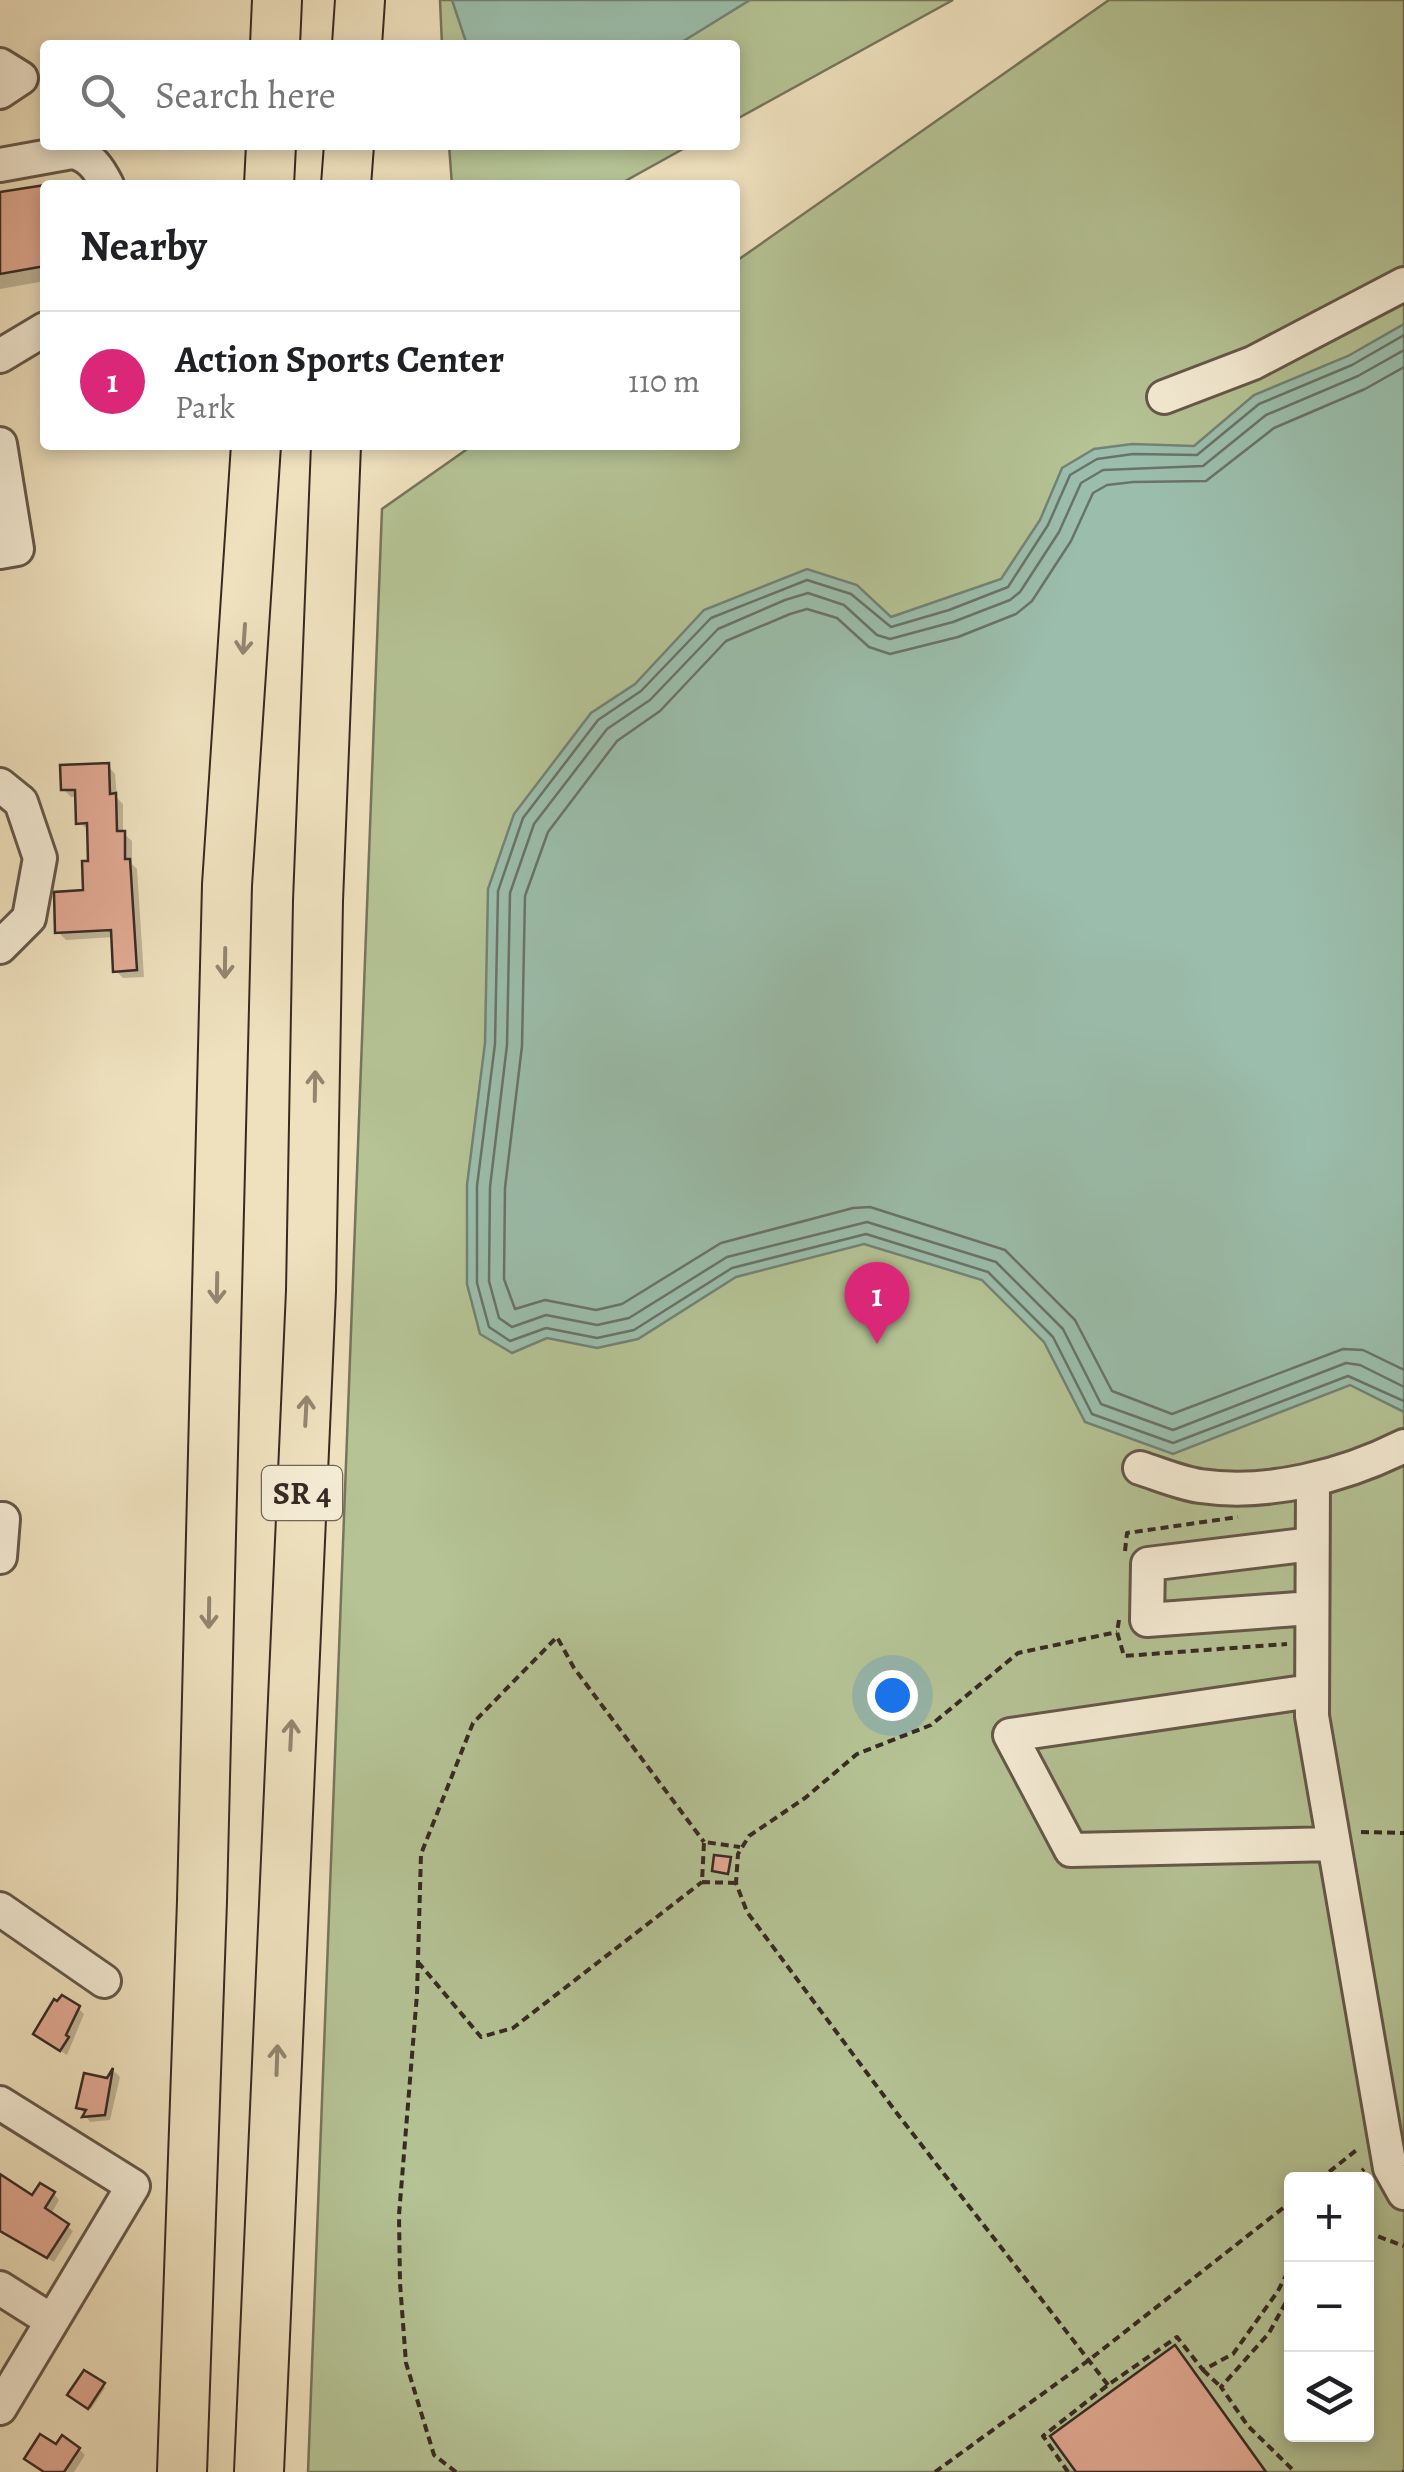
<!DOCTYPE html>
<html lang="en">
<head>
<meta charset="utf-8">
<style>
  :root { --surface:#fff; --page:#f2f2f2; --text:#202124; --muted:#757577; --line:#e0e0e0; --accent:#db2777 }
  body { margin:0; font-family:Alegreya,serif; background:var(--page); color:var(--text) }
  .controls { position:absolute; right:30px; bottom:30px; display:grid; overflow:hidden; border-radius:10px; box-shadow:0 5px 15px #0003 }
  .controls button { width:90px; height:90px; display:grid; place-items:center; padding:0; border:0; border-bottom:2px solid var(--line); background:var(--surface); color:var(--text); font:50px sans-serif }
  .you { position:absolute; left:892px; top:1695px; width:35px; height:35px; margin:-25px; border:8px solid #fff; border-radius:50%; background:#1a73e8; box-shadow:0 0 0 15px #1a73e833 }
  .badge { display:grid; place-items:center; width:65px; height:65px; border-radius:50%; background:var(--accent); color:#fff; font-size:32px; font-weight:700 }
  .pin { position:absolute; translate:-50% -82px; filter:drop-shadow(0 2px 5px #0008) }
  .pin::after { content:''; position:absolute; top:52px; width:35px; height:30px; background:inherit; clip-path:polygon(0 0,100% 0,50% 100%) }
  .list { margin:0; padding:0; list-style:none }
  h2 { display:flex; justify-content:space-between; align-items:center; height:130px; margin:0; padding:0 40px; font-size:42px }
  h2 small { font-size:32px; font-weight:400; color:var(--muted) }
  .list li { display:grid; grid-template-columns:65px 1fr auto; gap:30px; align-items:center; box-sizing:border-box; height:140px; padding:0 40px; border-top:2px solid var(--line) }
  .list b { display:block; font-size:38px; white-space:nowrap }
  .list p { margin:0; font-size:32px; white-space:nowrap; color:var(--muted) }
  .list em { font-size:32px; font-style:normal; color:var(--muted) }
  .icon { flex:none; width:55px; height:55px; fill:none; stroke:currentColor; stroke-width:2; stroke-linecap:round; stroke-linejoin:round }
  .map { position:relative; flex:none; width:1404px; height:2472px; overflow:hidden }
  .search { position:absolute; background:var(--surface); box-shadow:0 5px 15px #0003; left:40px; top:40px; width:700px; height:110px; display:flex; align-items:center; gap:25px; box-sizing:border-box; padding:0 35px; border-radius:10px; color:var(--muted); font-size:38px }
  .panel { position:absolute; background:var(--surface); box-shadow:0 5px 15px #0003; left:40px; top:180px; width:700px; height:270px; border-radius:10px }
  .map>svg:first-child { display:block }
  .green { fill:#b5c395; stroke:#76765c; stroke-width:2.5; fill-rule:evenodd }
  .water { fill:#9bbeac; stroke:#738376; stroke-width:2.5 }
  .shadow { fill:#0003 }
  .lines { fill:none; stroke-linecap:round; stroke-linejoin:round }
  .shore { stroke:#697468; stroke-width:2.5 }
  .building { fill:#e2aa94; stroke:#372a24; stroke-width:2.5 }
  .minor-casing { stroke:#65584a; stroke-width:38 }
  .highway-casing { stroke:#372a24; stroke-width:52 }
  .path { stroke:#372a24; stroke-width:4; stroke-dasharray:8 5; stroke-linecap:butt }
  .minor { stroke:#f5ecd5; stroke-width:32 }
  .highway { stroke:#efe1be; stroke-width:48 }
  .oneway { stroke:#938671 }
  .labels { text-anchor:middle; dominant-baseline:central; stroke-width:8; stroke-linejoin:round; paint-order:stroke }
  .shield { fill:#f5ecd5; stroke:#706459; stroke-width:2.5 }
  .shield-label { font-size:32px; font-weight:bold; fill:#372a24 }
</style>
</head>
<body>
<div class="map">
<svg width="1404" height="2472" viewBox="0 0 1404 2472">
  <rect width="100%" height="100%" fill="#efe1be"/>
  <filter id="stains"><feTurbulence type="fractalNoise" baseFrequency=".002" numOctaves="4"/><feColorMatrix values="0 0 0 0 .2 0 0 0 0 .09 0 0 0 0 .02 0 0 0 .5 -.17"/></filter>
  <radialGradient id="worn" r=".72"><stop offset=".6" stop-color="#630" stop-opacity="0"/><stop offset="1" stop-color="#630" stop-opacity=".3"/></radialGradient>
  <!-- green -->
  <path class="green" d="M 440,0 L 953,0 L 735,120 L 735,45 L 442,45 Z
    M 1109,0 L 1404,0 L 1404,2472 L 308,2472 L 382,509 L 473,445 L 735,445 L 735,262 ZM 1292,2180 L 1366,2180 L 1366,2434 L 1292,2434 Z
    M 449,145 L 690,145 L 618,185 L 452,185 Z"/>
  <!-- water -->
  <path class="water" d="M 452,0 L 750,0 L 677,45 L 467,45 Z
    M 1404,324 L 1404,1412 L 1350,1385 L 1173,1454 L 1085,1422 L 1044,1342 L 982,1280 L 864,1244 L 736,1277 L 638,1339 L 597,1348 L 547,1338 L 512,1353 L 480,1334 L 467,1284 L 467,1185 L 485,1043 L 488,889 L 514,814 L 591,713 L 635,684 L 704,610 L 807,569 L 857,585 L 891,617 L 1001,579 L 1040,520 L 1062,468 L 1094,449 L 1132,444 L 1194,446 L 1254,395 L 1348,356 Z"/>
  <!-- shadow -->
  <path class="shadow" d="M 45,187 L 45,281 L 0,289 L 0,194 Z
    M 108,766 L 115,774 L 117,798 L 123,804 L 123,833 L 132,841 L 132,864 L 137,869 L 144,977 L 123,978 L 115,970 L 114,937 L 66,940 L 58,932 L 86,892 L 91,863 L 90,830 L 78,823 L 77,797 L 71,797 L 63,789 Z
    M 78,2008 L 84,2014 L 67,2055 L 42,2039 Z
    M 115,2072 L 120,2077 L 110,2120 L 90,2122 L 79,2107 Z
    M 0,2179 L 33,2199 L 54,2194 L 59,2200 L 51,2214 L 73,2231 L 54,2262 L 0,2228 Z
    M 1175,2349 L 1188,2362 L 1268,2472 L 1079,2472 Z
    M 103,2385 L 105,2388 L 91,2409 L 72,2397 Z
    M 57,2448 L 79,2449 L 85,2455 L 74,2472 L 45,2472 Z"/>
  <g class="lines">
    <!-- shore -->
    <path class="shore" d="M 1404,335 L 1352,365 L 1259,404 L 1197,455 L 1133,454 L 1097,459 L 1070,475 L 1048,525 L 1008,587 L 949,610 L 891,627 L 851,594 L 807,580 L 711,618 L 641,691 L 598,720 L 523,818 L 498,891 L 495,1044 L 477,1186 L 477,1283 L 489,1327 L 510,1341 L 546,1328 L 597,1338 L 634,1330 L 732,1268 L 866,1234 L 988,1272 L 1053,1337 L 1092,1414 L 1173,1443 L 1348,1376 L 1404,1401
      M 1404,350 L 1358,376 L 1266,415 L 1203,466 L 1103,470 L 1081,483 L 1059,532 L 1020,592 L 1010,600 L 953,622 L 890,639 L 877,635 L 844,605 L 808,593 L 785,600 L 718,629 L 650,700 L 607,729 L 534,824 L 510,893 L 507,1045 L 490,1187 L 489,1281 L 499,1318 L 512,1327 L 546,1315 L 597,1325 L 629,1318 L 727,1257 L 867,1222 L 996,1262 L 1063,1329 L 1101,1404 L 1173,1430 L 1346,1363 L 1360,1365 L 1404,1387
      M 1404,367 L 1365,389 L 1274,428 L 1206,481 L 1133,482 L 1107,485 L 1093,493 L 1071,541 L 1032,601 L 1016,614 L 958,637 L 890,654 L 869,647 L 837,618 L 807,609 L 790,614 L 726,641 L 660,711 L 617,741 L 548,832 L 525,896 L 522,1046 L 505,1188 L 504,1279 L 515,1309 L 545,1300 L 596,1310 L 622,1304 L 721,1243 L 853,1208 L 870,1207 L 1005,1250 L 1075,1320 L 1112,1391 L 1172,1414 L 1343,1349 L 1363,1350 L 1404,1370"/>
  </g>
  <!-- building -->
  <path class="building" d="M 45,185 L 45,266 L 0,274 L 0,192 Z
    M 109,763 L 110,794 L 116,793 L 117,831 L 125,831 L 125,859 L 130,859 L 137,970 L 113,972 L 111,930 L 55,933 L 54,892 L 83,890 L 82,861 L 88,861 L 87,823 L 76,824 L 75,790 L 61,790 L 60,765 Z
    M 714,1855 L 731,1857 L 728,1874 L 712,1871 Z
    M 62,1995 L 80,2006 L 66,2035 L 69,2037 L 60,2051 L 33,2034 L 54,1999 L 57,2001 Z
    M 113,2068 L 105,2115 L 82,2117 L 86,2110 L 76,2108 L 84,2073 L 107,2078 Z
    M 0,2174 L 32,2195 L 40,2183 L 55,2192 L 45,2208 L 69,2224 L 47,2258 L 0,2231 Z
    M 1175,2345 L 1266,2472 L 1076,2472 L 1050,2436 Z
    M 84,2370 L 105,2383 L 88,2409 L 67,2395 Z
    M 40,2434 L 56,2444 L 62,2435 L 80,2448 L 64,2472 L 44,2472 L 24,2459 Z"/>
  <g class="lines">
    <defs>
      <path id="minor" d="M 0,65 L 21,78 L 0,92
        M 0,165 L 72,152 C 90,155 99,169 107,185
        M 0,356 L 45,329
        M 1164,397 L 1253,363 L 1404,284
        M 0,444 L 17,549 L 0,552
        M 0,785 L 21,802 L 40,858 L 29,918 L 0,947
        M 1140,1468 C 1159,1474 1180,1483 1200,1486 C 1268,1496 1344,1476 1404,1446
        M 1313,1479 L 1312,1716 L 1390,2168 L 1404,2193
        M 0,1519 L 3,1519 L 0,1557
        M 1311,1608 L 1147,1620 L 1148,1564 L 1312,1544
        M 1311,1691 L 1010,1735 L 1071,1850 L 1334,1844
        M 0,1909 L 104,1981
        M 0,2103 L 133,2186 L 0,2408
        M 0,2288 L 52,2321"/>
      <path id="highway" d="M 275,45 L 277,0
        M 357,45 L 360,0
        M 269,185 L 271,145
        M 346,185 L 349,145
        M 182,2472 L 202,1901 L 227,885 L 256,445
        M 259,2472 L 311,1291 L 318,901 L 336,445"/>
    </defs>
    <!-- minor casing -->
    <use href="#minor" class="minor-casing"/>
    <!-- highway casing -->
    <use href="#highway" class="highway-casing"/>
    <!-- path -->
    <path class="path" d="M 1125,1551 L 1127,1533 L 1238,1517
      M 1119,1620 L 1117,1632 L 1124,1656 L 1287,1644
      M 1361,1832 L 1404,1833
      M 736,1883 L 702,1882 L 704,1842 L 740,1847
      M 418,1962 L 481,2037 L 513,2028 L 702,1882
      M 1319,2180 L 1359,2148
      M 1353,2180 L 1364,2169
      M 1366,2232 L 1404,2246
      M 1292,2291 L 1269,2333 L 1221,2387 L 1248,2426 L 1295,2472
      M 1203,2370 L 1221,2387
      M 1108,2385 L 899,2116 L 747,1912 L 736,1883 L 738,1854 L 749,1836 L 805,1798 L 857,1754 L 931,1725 L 1018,1653 L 1117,1632
      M 456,2472 L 434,2455 L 406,2363 L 400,2283 L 399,2215 L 417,1994 L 421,1854 L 473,1723 L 557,1637 L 574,1668 L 704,1842
      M 935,2472 L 1089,2360 L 1292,2201
      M 1068,2472 L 1043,2436 L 1108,2385 L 1177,2337 L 1203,2370 L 1233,2354 L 1278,2291 L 1292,2263
      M 1403,2472 L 1404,2471"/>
    <!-- minor -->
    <use href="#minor" class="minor"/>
    <!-- highway -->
    <use href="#highway" class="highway"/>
  </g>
  <!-- one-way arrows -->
  <defs><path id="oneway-shaft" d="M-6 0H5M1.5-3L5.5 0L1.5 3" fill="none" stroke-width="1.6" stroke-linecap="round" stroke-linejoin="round" transform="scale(2.5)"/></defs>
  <g class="oneway">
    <use href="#oneway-shaft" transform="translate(244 639) rotate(94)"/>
    <use href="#oneway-shaft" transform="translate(225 963) rotate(91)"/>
    <use href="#oneway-shaft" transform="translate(315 1086) rotate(-89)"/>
    <use href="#oneway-shaft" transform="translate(217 1288) rotate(91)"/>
    <use href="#oneway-shaft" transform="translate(306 1411) rotate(-87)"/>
    <use href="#oneway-shaft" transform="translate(209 1613) rotate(91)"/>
    <use href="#oneway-shaft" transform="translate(291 1735) rotate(-87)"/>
    <use href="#oneway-shaft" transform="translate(277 2060) rotate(-88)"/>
  </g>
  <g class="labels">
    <!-- shield labels -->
    <rect class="shield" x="262" y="1466" width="80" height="54" rx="8"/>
    <g class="shield-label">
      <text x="302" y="1493">SR 4</text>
    </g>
  </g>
  <rect width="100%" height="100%" filter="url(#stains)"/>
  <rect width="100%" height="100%" fill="url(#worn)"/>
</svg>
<div class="controls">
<button>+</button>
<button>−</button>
<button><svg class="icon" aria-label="layers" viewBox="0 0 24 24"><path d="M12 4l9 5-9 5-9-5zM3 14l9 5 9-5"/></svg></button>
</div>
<div class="you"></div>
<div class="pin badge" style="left:877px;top:1344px">1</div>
<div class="search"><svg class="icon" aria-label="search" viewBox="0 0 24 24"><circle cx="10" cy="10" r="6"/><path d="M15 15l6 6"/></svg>Search here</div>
<section class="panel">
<h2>Nearby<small></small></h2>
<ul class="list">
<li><span class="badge">1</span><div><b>Action Sports Center</b><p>Park</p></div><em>110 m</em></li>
</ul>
</section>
</div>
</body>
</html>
